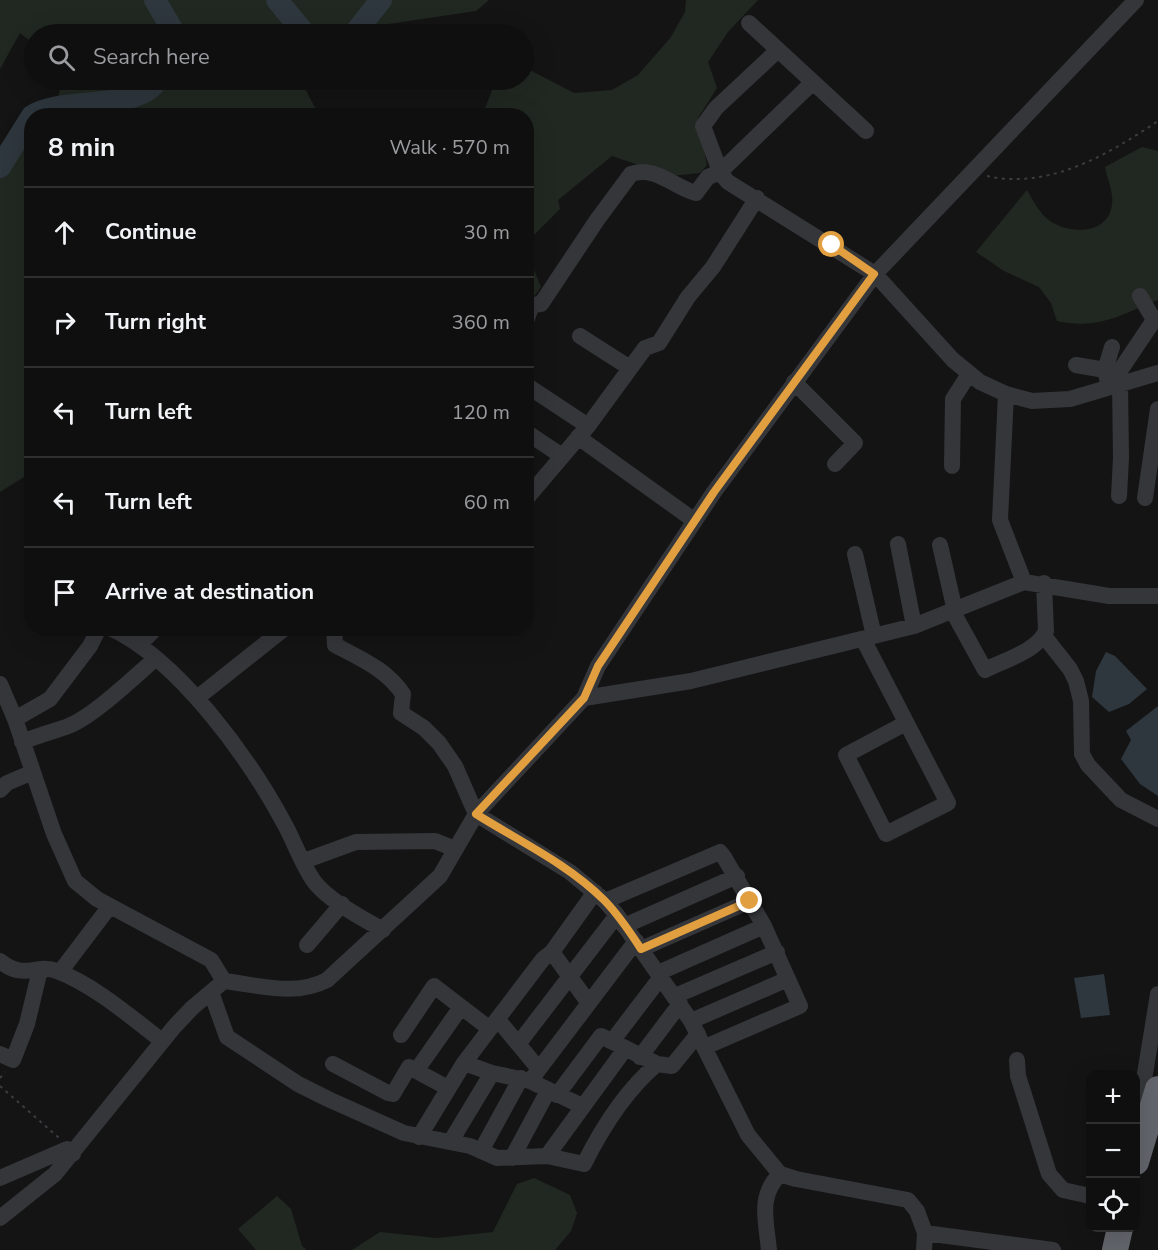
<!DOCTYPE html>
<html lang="en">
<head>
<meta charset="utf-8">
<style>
  :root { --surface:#0f0f10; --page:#1d1d1e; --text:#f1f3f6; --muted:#9b9c9f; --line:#2f2f30 }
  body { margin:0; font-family:"Nunito Sans",sans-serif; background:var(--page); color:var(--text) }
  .controls { position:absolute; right:18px; bottom:18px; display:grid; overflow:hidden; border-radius:12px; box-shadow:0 6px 24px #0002 }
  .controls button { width:54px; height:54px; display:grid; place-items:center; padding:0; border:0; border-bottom:2px solid var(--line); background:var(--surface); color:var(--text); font:30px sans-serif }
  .stop { position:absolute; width:18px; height:18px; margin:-14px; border:4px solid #e29f40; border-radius:50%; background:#fff }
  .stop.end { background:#e29f40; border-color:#fff; box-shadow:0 2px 6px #0008 }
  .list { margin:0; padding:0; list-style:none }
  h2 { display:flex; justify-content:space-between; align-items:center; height:78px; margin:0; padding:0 24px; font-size:26px }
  h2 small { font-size:20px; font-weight:400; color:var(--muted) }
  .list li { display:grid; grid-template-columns:39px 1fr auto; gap:18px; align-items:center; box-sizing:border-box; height:90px; padding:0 24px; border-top:2px solid var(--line) }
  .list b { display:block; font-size:22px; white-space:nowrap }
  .list em { font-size:20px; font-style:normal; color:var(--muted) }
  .icon { flex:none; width:33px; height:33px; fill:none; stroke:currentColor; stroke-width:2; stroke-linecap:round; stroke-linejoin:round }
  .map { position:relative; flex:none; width:1158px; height:1250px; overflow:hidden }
  .search { position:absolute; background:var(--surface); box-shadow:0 6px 24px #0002; left:24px; top:24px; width:510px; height:66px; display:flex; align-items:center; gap:15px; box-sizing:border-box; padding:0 21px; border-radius:33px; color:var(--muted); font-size:22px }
  .panel { position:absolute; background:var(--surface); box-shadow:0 6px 24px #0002; left:24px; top:108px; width:510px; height:528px; border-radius:24px }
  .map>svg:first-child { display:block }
  .green { fill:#212821 }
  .water { fill:#2e373d }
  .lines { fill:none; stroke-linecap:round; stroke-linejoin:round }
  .river { stroke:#2e373d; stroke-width:22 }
  .path { stroke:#3b3d41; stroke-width:2; stroke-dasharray:3 4.5; stroke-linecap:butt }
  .minor { stroke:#35363a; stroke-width:16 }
  .highway { stroke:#62656b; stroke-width:26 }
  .route { stroke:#e29f40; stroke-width:8 }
</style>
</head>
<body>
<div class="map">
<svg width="1158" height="1250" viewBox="0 0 1158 1250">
  <rect width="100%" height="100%" fill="#141415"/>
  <!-- green -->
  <path class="green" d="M 0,0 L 489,0 L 476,11 L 341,31 L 338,34 L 34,34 L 34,44 L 20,33 L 0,69 Z
    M 686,0 L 758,0 L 728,32 L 708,62 L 717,88 L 698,118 L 707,165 L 700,173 L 671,176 L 612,156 L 558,200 L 560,209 L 527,242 L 526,116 L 482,116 L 496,80 L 524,80 L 524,67 L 574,93 L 612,90 L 638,75 L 671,37 L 685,12 Z
    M 63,80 L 306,80 L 303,85 L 319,115 L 48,115 L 56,103 Z
    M 31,136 L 31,477 L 24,477 L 0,492 L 0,174 Z
    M 1142,147 L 1158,151 L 1158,300 C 1120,315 1099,330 1057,321 L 1051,303 L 1039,287 L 1004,271 L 976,252 L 1027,190 C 1032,199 1038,210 1045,217 C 1064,235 1109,237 1112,204 C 1114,193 1107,178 1105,167 Z
    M 526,250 L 541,287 L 527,306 L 526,306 Z
    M 534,1178 L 570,1195 L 577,1213 L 571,1231 L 555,1250 L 352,1250 L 380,1232 L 437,1238 L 493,1232 L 517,1184 Z
    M 277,1196 L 291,1209 L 302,1246 L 307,1250 L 256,1250 L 238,1229 Z"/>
  <!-- water -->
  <path class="water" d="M 1106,652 L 1115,656 L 1147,689 L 1129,704 L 1109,712 L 1092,697 L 1096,671 Z
    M 1158,706 L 1158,796 L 1140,784 L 1121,759 L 1131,740 L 1126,731 Z
    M 1104,974 L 1110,1015 L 1081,1018 L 1074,978 Z"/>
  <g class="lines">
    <!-- river -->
    <path class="river" d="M 155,0 L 175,34
      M 277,0 L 305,34
      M 354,34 L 381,0
      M 32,116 C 61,96 139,112 157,80
      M 0,167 L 32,116"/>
    <!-- path -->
    <path class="path" d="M 987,176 C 1049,190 1109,154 1158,121
      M 0,1078 L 5,1072
      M 0,1086 L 59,1138"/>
    <!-- minor -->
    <path class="minor" d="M 749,23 L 866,131
      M 778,50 L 716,108 L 703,126 L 721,174 L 728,182 L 875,274 L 953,360 L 980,382 L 1006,394 L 1032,401 L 1070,399 L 1158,373
      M 1140,296 L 1154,320
      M 526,321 L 532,305 L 541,304 L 597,220 L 631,174 C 655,165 675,188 696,193 L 708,177 L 720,172 L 813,82
      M 580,336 L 630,368
      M 1076,365 L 1105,370 L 1109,387
      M 1105,370 L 1112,347
      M 794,382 L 855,443 L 835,464
      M 526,385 L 588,426
      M 1109,387 L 1154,320 L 1158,319
      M 1006,394 L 1000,520 L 1024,582
      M 526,432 L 562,456
      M 578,437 L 695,521
      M 952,466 L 953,399 L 969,374
      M 1119,496 L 1121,458 L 1120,383
      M 1145,498 L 1158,409
      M 526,499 L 588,426 L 645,348 L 659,343 L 688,297 L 713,267 L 757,198
      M 898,544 L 914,626
      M 940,545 L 955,611
      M 855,554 L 874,636
      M 953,612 L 985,670 C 1005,660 1037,651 1046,631 L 1044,583
      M 110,628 C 178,659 249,758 284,823 C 294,841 301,862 313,880 C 326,899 363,919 383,930
      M 334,628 L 335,645 C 361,659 386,669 403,694 L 401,713 L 424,728 L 439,743 L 455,766 L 476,814 L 570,872 L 605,901 L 617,915 L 691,1021 L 748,1135 L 780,1174 C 758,1196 766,1220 769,1250
      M 1044,636 L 1070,669 L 1076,681 L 1081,701 L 1082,754 L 1088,765 L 1121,800 L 1158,819
      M 863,639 L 948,803 L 886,834 L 846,755 L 906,723
      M 139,645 L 156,628
      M 0,684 L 15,719 L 54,834 L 75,881 L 97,899 L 211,960 L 224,981
      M 197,698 L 285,628
      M 584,698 L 691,681 L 914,626 L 1024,582 L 1109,596 L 1158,596
      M 15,719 L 50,699 L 90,646 L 99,628
      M 22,742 C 37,736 51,732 66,727 C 92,718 133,678 155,659
      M 0,790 L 7,783 L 33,772
      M 304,861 L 356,842 L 435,841 L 455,849
      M 605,901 L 720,852 L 724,857 L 764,926 L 800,1006 L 705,1047
      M 624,926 L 737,876
      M 307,945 L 342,904
      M 641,949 L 750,901
      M 552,952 L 588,1002
      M 0,961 C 25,981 36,963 57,971 C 94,985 131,1017 162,1041
      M 60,972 L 110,906
      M 658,973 L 764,926
      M 211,992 L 227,1037 L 298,1084 L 328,1099 L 404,1133 L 470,1146 L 497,1158 L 547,1156 L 584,1164 C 602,1128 625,1091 657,1064
      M 675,996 L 777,952
      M 499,1021 L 538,1068
      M 691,1021 L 788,979
      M 401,1035 L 434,986 L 490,1029
      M 613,1040 L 661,977
      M 519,1043 L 617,915
      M 0,1054 L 13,1060 L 27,1024 L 40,970
      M 640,1057 L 680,1004
      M 1017,1060 L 1018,1076 L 1049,1174 L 1063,1190 L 1090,1196
      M 464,1063 L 492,1073 L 530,1081 L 582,1106
      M 333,1064 L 388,1093 L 393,1094 L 409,1067 L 448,1088
      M 416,1071 L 461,1007
      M 530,1081 L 636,941
      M 557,1095 L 601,1036 L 657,1064 L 672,1066 L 698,1034
      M 1136,1129 L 1158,994
      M 419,1137 L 464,1063 L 543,959 L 552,952 L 595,892
      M 451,1141 L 492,1073
      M 481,1151 L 521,1078
      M 547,1156 L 625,1049
      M 512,1158 L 548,1091
      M 780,1174 L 796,1179 L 908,1200 L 917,1211 L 925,1233
      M 0,1178 L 67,1149 L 73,1154
      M 0,1218 L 55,1174 L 174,1027 L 192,1008 L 224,981 C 259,985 295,997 327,980 L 440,876 L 476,814 L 584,698 L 598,666 L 714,492 L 875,274 L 1136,0
      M 924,1250 L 925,1233 L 1053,1250"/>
    <!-- highway -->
    <path class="highway" d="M 1136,1162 L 1158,1089
      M 1115,1250 L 1120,1228"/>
  </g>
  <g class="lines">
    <!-- route -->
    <path class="route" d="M 750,901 L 641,949 C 630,932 618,914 604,900 C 568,864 519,841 476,814 L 584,698 L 598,666 L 714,492 L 874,274 L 832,245"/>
  </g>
</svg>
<div class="controls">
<button>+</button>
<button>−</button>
<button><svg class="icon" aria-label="locate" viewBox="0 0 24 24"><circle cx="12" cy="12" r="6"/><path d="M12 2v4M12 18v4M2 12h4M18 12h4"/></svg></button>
</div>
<div class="stop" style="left:832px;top:245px"></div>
<div class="stop end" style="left:750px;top:901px"></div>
<div class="search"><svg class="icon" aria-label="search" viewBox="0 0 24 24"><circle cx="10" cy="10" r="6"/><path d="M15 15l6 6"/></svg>Search here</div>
<section class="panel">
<h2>8 min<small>Walk · 570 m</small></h2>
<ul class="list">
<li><svg class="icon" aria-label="ahead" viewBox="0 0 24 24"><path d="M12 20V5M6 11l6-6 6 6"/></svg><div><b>Continue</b></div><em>30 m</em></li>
<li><svg class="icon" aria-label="right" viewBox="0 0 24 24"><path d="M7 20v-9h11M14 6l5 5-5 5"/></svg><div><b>Turn right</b></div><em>360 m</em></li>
<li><svg class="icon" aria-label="left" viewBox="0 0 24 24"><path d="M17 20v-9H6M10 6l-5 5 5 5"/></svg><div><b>Turn left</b></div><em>120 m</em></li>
<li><svg class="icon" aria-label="left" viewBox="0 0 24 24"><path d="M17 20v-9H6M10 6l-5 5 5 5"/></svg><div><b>Turn left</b></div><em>60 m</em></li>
<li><svg class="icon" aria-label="arrive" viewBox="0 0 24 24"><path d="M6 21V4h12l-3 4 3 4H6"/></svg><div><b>Arrive at destination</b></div></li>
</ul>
</section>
</div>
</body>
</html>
